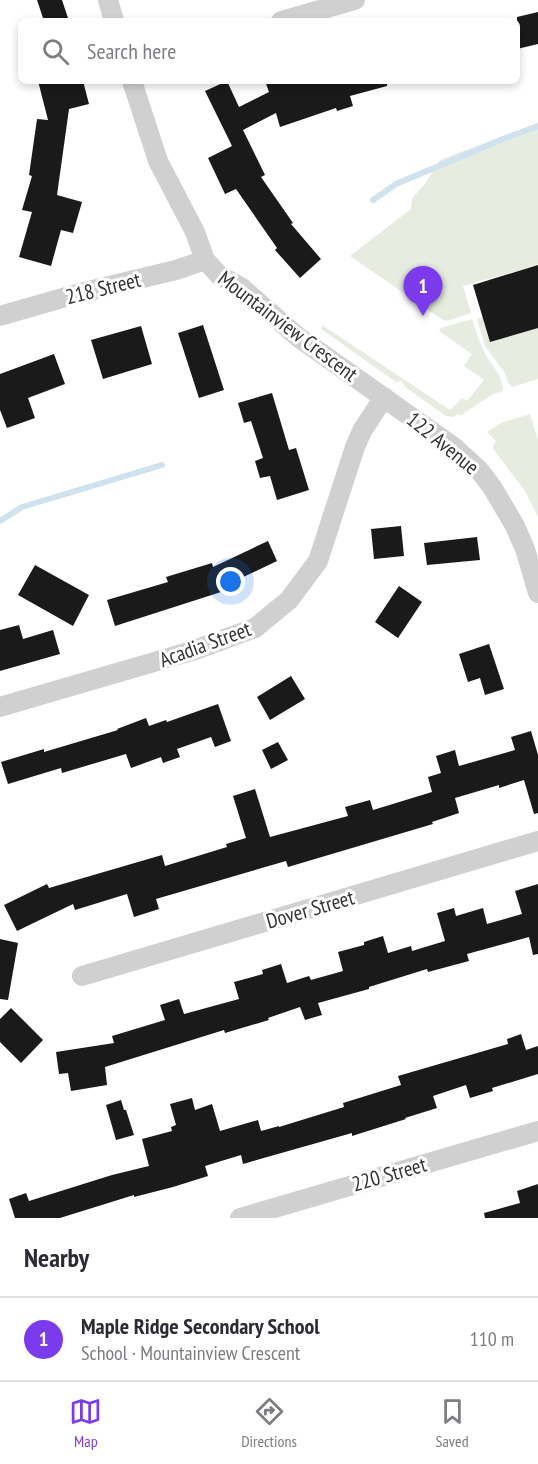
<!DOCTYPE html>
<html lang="en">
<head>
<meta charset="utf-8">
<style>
  :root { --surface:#fff; --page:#f2f2f3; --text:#2b2b33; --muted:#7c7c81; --line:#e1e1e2; --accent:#7c3aed }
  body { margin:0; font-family:"PT Sans Narrow",sans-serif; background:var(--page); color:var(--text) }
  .you { position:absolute; left:231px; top:582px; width:21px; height:21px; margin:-15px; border:4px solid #fff; border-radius:50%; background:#1a73e8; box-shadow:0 0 0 9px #1a73e833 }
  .badge { display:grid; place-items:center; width:39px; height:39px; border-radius:50%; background:var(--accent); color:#fff; font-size:20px; font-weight:700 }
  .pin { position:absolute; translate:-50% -50px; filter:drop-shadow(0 2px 3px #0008) }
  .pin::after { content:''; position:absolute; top:32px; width:21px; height:18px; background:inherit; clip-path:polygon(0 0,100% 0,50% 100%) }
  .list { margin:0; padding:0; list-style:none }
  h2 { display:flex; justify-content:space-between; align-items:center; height:78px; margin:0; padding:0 24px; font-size:26px }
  h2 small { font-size:20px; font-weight:400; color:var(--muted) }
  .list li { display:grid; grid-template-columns:39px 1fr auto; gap:18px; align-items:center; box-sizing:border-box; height:84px; padding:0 24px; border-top:2px solid var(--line) }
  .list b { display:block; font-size:22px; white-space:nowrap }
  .list p { margin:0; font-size:20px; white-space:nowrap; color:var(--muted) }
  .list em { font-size:20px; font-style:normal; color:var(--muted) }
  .icon { flex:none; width:33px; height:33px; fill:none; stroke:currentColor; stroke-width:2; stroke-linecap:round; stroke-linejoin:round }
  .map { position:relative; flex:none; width:538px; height:1218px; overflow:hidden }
  .search { position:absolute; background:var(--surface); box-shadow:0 3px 9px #0003; left:18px; right:18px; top:18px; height:66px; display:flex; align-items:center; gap:15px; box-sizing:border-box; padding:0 21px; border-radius:9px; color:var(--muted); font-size:22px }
  .sheet { height:162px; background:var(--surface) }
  nav { display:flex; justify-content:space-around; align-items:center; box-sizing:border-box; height:84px; border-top:2px solid var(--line); background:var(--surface); font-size:16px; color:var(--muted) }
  nav a { display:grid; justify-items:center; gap:3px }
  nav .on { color:var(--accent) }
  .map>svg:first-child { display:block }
  .green { fill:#e6ecdf }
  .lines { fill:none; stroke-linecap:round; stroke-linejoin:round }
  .stream { stroke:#cfe2ee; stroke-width:6 }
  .building { fill:#1a1a1a }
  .minor { stroke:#d0d0d0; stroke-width:20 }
  .labels { text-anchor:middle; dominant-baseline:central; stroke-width:6; stroke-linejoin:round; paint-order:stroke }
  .street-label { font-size:21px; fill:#333; stroke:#fff }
</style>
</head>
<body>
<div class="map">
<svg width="538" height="1218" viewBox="0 0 538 1218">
  <rect width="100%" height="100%" fill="#fff"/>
  <!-- green -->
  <path class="green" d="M 538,123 L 538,265 L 463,286 L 471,313 L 447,321 L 443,320 L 350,256 L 411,209 L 412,198 L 425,184 L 440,160 Z
    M 483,317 L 490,342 L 538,328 L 538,379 L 512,387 L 508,382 L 505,373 L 485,346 L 477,319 Z
    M 472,319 C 475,328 478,338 482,347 C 488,364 502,370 503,391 L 493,394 L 460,416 L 458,414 L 453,417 L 446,416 L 405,387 L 402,381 L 396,382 L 321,329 L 322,325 L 450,410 L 462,398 L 467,401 L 484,380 L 464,366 L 472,354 L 439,331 L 441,328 Z
    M 530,414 L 538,440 L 538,517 L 525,491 L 494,450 L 493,446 L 496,441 L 487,432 L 501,423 Z"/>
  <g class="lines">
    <!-- stream -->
    <path class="stream" d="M 373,200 L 396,184 L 503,139 L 538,126
      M 0,521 L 22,507 L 162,465"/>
  </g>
  <!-- building -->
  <path class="building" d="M 37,0 L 62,0 L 69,21 L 44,21 Z
    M 538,12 L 538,44 L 517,49 L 517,17 Z
    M 38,81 L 83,81 L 89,104 L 69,109 L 57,195 L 82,202 L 73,233 L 61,230 L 51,266 L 19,257 L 32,212 L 22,210 L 32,176 L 29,175 L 37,119 L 48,120 Z
    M 227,81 L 239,107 L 269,92 L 265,81 L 387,81 L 387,86 L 350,96 L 353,106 L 337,111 L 336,108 L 280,127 L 276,113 L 243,130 L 265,175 L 261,177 L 293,223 L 291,224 L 321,259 L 300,278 L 275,250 L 277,248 L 236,189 L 225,194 L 208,158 L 232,146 L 205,91 Z
    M 538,265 L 538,328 L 490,342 L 473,285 Z
    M 203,325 L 224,390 L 199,398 L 178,333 Z
    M 141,326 L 152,364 L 103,379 L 91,340 Z
    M 54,354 L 65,384 L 28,398 L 35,418 L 7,428 L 0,410 L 0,374 Z
    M 272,393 L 289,450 L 296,448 L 309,490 L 277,500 L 270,476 L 260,478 L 255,461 L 263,458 L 251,421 L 244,423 L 238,403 Z
    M 401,526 L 404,556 L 374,559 L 371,529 Z
    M 477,537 L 480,560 L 427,565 L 424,543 Z
    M 268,541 L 277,561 L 220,588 L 221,592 L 115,626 L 107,600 L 168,582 L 166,577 L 212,563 L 213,567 Z
    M 35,565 L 89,595 L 73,626 L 18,595 Z
    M 399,586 L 422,602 L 398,638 L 375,622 Z
    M 19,625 L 23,639 L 53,630 L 60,654 L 0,671 L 0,630 Z
    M 489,644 L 504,689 L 485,695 L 480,678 L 468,682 L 459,654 Z
    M 291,676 L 305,699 L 270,720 L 257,697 Z
    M 218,704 L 231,741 L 215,747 L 211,737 L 177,749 L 180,757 L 163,763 L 161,757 L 131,768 L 126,754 L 62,773 L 61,768 L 8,784 L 1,762 L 44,749 L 44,752 L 118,730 L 117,729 L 146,718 L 149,726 L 166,720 L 167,722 Z
    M 531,731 L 538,755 L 538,813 L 534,814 L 524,780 L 499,788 L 499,785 L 455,798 L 459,813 L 432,822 L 433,824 L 288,867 L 286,861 L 156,899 L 159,909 L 134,917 L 127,894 L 75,910 L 73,904 L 17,931 L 4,905 L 47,884 L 49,888 L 162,855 L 165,866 L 227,847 L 226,844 L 246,838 L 233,796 L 255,789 L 270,837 L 348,816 L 345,807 L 370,800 L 373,810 L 432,792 L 428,777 L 441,773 L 436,756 L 455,750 L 459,766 L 515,750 L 511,737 Z
    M 278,742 L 288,760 L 271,769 L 262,750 Z
    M 538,884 L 538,954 L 533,955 L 529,937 L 467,954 L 469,961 L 428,972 L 427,969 L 369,987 L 369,989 L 318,1003 L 322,1015 L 305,1020 L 300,1007 L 268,1018 L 269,1020 L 225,1033 L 224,1030 L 105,1067 L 107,1085 L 71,1091 L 68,1073 L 59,1074 L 56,1052 L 114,1043 L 112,1036 L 165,1020 L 160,1005 L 179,999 L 184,1014 L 239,999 L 234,982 L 263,974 L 262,970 L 281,964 L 287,983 L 309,976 L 311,980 L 343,971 L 338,952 L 364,945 L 364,942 L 383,936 L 388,953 L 411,946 L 412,951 L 445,941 L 437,913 L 454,908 L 456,916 L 483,908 L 487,924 L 522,914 L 515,891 Z
    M 0,939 L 18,943 L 8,1000 L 0,999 Z
    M 11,1008 L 43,1040 L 21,1063 L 0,1042 L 0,1019 Z
    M 521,1034 L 526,1050 L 538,1046 L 538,1074 L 492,1088 L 493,1091 L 470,1098 L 466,1085 L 433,1096 L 437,1108 L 405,1118 L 406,1119 L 352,1136 L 352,1133 L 243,1164 L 241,1155 L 205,1166 L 208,1176 L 173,1187 L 134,1197 L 134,1195 L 60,1218 L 15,1218 L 9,1199 L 26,1193 L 29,1201 L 112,1175 L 149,1166 L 142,1139 L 172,1131 L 171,1127 L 176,1125 L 170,1104 L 192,1098 L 195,1110 L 212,1104 L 220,1131 L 258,1120 L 261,1131 L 279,1126 L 279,1127 L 344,1107 L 343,1103 L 401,1085 L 398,1076 L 508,1044 L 507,1039 Z
    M 121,1100 L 124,1110 L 126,1110 L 134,1135 L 116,1140 L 106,1105 Z
    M 538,1184 L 538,1218 L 485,1218 L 484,1213 L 520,1203 L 517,1191 Z"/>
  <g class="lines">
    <!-- minor -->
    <path class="minor" d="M 108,0 L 114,21
      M 281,21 L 355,0
      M 132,81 L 158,161 L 195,232 L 205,260 L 219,275 L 242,288 L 298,337 L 455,448 L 479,470 L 492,487 L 515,526 L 525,549 L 538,593
      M 0,316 L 80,293 L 176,270 L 205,260
      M 0,707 L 192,651 L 255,628 L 289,600 L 318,561 L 355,447 L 362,431 L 384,397
      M 82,976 L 538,841
      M 240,1218 L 538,1131"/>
  </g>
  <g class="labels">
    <!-- street labels -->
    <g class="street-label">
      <text transform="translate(103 288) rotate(-14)">218 Street</text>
      <text transform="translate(288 326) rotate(37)">Mountainview Crescent</text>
      <text transform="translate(443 443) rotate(39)">122 Avenue</text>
      <text transform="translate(205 644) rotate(-20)">Acadia Street</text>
      <text transform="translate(310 909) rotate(-16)">Dover Street</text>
      <text transform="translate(389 1174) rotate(-16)">220 Street</text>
    </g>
  </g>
</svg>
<div class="you"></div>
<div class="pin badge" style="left:423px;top:316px">1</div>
<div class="search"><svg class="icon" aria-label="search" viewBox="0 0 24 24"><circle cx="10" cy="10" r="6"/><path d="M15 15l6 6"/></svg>Search here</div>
</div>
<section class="sheet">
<h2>Nearby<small></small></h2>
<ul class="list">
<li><span class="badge">1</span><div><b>Maple Ridge Secondary School</b><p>School · Mountainview Crescent</p></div><em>110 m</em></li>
</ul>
</section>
<nav>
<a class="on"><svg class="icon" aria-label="map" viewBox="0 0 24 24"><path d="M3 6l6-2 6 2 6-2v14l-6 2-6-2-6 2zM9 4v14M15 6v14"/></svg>Map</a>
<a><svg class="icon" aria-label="directions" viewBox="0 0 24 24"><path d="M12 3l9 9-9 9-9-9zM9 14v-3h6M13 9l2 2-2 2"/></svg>Directions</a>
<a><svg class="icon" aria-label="saved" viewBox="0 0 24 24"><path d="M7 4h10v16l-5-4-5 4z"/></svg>Saved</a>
</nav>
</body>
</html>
